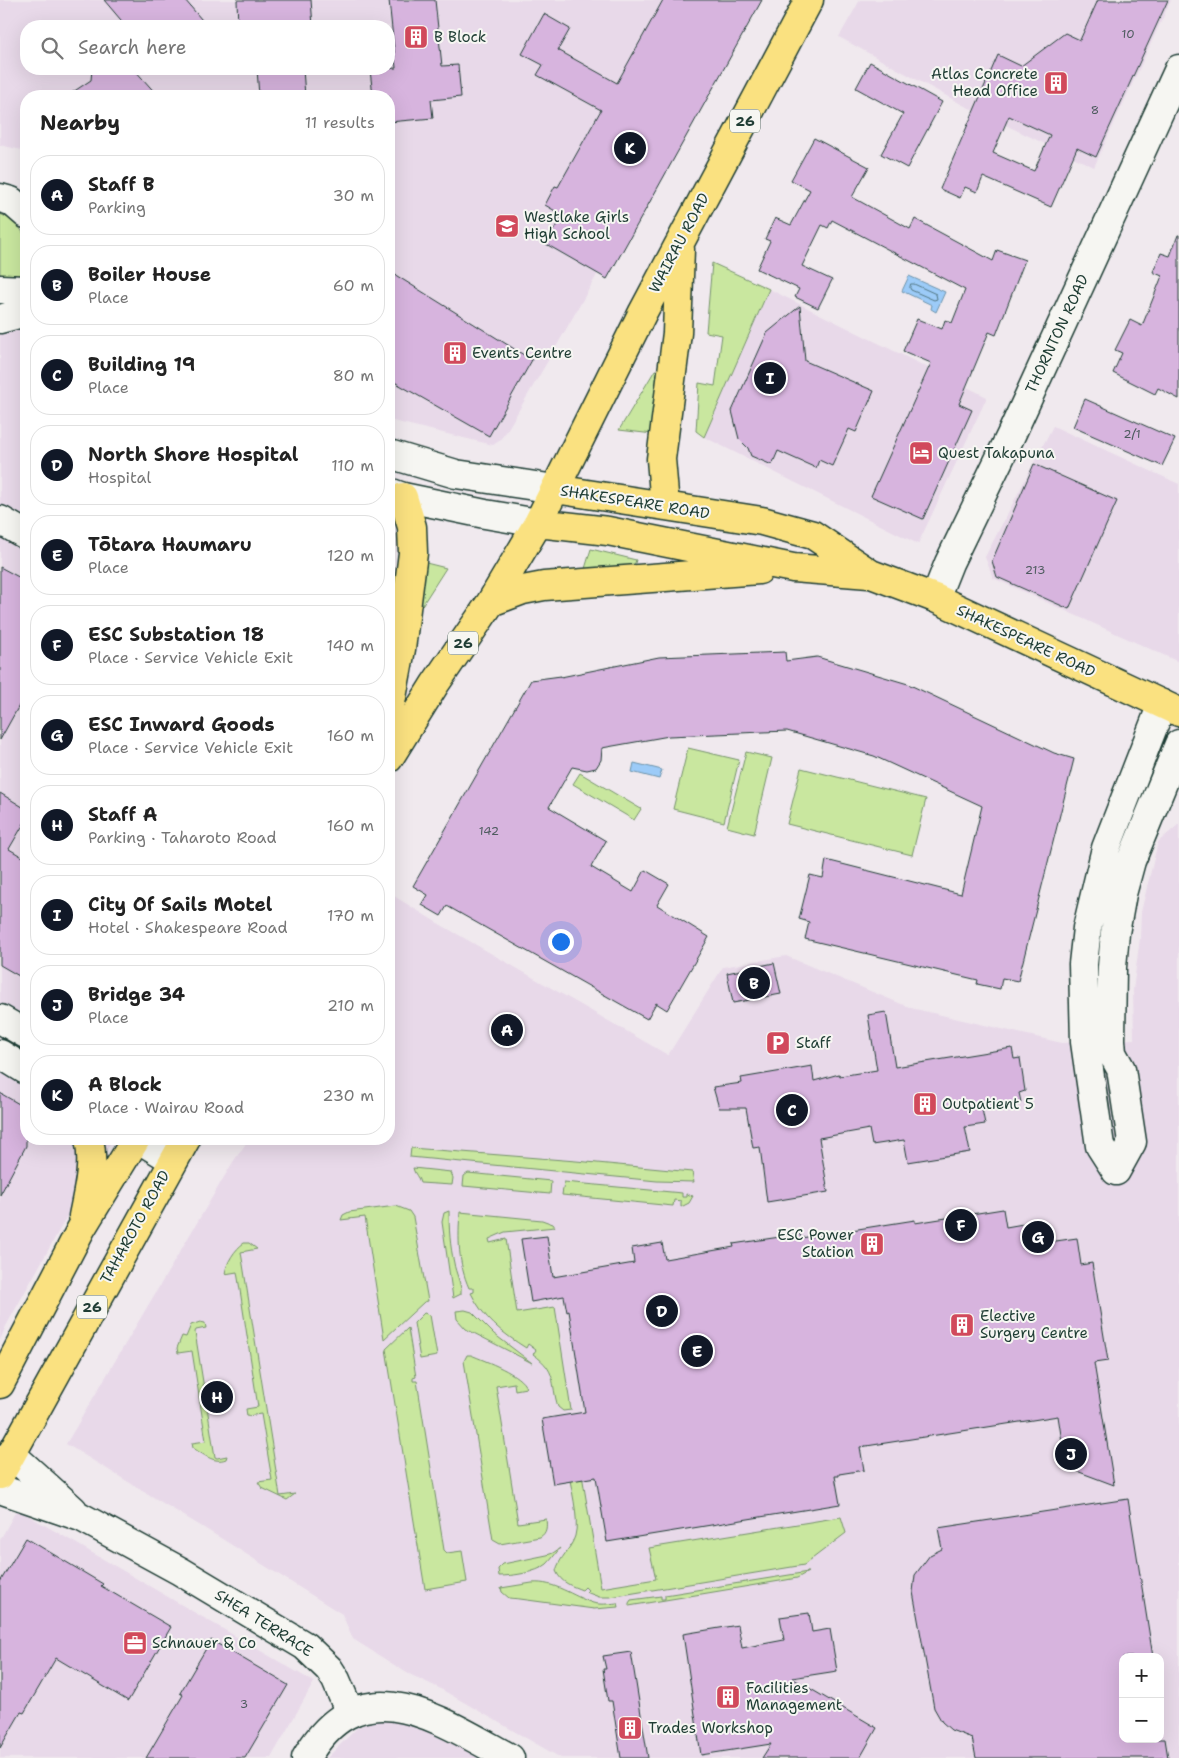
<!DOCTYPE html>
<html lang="en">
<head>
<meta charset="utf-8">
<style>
  :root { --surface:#fff; --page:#f6f6f6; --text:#222; --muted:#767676; --line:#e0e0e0; --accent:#111827 }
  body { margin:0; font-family:"Shantell Sans",sans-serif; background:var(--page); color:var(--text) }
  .controls { position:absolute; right:15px; bottom:15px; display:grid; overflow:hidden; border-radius:10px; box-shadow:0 5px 20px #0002 }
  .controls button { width:45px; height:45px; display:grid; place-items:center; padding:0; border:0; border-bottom:1px solid var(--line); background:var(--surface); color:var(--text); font:25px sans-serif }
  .you { position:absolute; left:560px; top:941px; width:18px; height:18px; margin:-12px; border:4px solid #fff; border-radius:50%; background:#1a73e8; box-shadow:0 0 0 8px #1a73e833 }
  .badge { display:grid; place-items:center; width:32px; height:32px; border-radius:50%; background:var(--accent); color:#fff; font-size:16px; font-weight:700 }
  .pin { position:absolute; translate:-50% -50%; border:2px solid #fff; box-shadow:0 1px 5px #0006 }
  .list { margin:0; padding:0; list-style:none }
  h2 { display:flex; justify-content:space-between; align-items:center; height:65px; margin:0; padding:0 20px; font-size:21px }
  h2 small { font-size:16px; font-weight:400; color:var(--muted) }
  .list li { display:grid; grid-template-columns:32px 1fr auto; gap:15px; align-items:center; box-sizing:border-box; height:80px; margin:0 10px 10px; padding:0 10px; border:1px solid var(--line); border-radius:20px }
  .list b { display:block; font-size:19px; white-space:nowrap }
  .list p { margin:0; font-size:16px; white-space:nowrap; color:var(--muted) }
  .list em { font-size:16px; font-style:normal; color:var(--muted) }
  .icon { flex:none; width:28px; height:28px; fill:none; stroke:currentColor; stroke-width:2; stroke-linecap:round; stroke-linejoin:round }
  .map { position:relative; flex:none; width:1179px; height:1758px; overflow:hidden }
  .search { position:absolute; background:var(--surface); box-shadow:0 5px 20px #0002; left:20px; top:20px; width:375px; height:55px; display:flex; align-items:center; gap:12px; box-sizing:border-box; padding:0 18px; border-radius:20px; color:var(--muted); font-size:19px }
  .panel { position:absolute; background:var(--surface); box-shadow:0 5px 20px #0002; left:20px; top:90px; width:375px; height:1055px; border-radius:20px }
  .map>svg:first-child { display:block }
  .built { fill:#e8d9e9; fill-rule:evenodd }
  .green { fill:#c9e79f; stroke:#74926a }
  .water { fill:#9ccbf8; stroke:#6a92aa }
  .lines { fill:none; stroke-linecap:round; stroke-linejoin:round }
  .shore { stroke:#517682; stroke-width:1 }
  .building { fill:#d7b4de; stroke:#1f3d34; fill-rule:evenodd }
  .minor-casing { stroke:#1f3d34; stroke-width:31 }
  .major-casing { stroke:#1f3d34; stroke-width:31 }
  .minor { stroke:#f6f6f2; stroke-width:28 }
  .major { stroke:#fae180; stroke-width:28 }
  .labels { text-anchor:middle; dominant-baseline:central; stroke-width:4; stroke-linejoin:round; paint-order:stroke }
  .number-label { font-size:12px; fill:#4d5b5e }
  .shield { fill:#f6f6f2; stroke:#60746d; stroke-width:1 }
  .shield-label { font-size:14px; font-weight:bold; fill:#1f3d34 }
  .poi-label { font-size:15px; fill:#1f3d34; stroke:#f6f6f2; text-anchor:start }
  .street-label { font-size:15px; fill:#1f3d34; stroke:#f6f6f2 }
</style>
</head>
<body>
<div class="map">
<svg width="1179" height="1758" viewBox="0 0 1179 1758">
  <rect width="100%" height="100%" fill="#f0e9ee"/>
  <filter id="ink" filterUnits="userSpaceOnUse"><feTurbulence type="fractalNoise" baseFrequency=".02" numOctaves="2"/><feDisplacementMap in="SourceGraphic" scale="10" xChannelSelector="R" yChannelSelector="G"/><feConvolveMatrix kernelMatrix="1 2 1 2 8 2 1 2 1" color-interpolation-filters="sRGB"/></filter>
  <g filter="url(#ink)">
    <!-- built -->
    <path class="built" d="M 0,0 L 753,0 L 552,354 L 506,432 L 499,441 L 493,445 L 389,420 L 389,96 L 26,96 L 26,151 L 0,145 ZM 26,26 L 389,26 L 389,69 L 26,69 Z
      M 860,0 L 1171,0 L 1094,167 L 963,105 L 839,37 Z
      M 769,289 L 987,397 L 918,544 L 704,437 Z
      M 26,326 L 26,1139 L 113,1139 L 76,1200 L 6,1326 L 0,1340 L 0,331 Z
      M 1053,426 L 1179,484 L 1179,662 L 993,578 L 985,557 Z
      M 1179,824 L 1179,1758 L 561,1758 L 439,1688 L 407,1673 L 353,1639 L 342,1614 L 227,1542 L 66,1444 L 233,1162 L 249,1139 L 389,1139 L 389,893 L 436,922 L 668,1055 L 723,967 L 786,956 L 911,1008 L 1062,1043 L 1134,1039 L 1133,990 L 1140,938 L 1141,912 L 1158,842 ZM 1123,1657 L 1160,1657 L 1160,1739 L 1123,1739 Z
      M 17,1509 L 314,1682 L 271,1758 L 0,1758 L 0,1540 Z
      M 387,1719 L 412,1722 L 479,1758 L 327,1758 L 357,1728 L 370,1722 Z"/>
    <!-- green -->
    <path class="green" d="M 0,214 L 15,221 L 26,237 L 26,277 L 0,275 Z
      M 712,263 L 769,289 L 704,437 L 696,431 L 699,383 L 715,386 L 722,335 L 706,332 Z
      M 655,370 L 660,372 L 653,434 L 619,430 Z
      M 591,549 L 636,560 L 634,566 L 584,572 Z
      M 426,563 L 446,568 L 419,610 Z
      M 688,748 L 739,760 L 724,822 L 673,809 Z
      M 746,752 L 772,758 L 754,834 L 727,827 Z
      M 801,768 L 926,799 L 912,855 L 787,824 Z
      M 580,773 L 641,809 L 634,820 L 573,784 Z
      M 411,1148 L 576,1161 L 692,1172 L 694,1182 L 657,1181 L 410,1157 Z
      M 413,1168 L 451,1172 L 453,1178 L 452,1185 L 420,1183 C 419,1177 414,1174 413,1168 Z
      M 468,1173 L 551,1181 L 550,1194 L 463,1186 L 464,1176 Z
      M 564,1182 L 682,1193 L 682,1197 L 686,1197 L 686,1194 L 693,1196 L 689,1203 L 681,1207 L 681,1201 L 674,1200 L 673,1206 L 562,1195 Z
      M 396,1206 L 409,1211 L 413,1217 L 428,1301 L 424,1302 L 384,1339 L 365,1217 L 341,1220 L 343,1215 L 349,1212 Z
      M 449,1211 C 449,1229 450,1246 454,1263 C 455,1272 462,1284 461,1294 L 453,1298 L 442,1222 L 444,1213 Z
      M 460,1212 L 542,1220 L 553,1224 L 555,1227 L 505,1232 L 489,1239 L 490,1243 L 506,1239 L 517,1313 L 555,1307 L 571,1410 L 563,1411 L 558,1407 C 550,1381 558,1372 533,1354 L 536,1350 L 528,1344 L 526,1348 C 502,1333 483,1318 471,1293 L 474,1292 L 474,1288 L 469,1288 C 458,1263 458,1239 460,1212 Z
      M 244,1243 L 249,1243 L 257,1249 L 241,1252 L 280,1496 L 295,1494 L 287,1500 L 262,1488 L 258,1482 L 272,1480 L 261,1414 L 247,1416 L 246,1409 L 258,1407 L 240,1290 L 237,1272 L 225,1274 C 226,1263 235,1249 244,1243 Z
      M 465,1310 L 472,1312 L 494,1334 L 532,1363 L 466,1329 L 457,1319 L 456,1311 Z
      M 424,1313 L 430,1315 L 437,1356 L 420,1359 L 414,1323 Z
      M 200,1322 L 205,1323 L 206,1328 L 196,1330 L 195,1332 L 215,1457 L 217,1458 L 227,1456 L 226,1459 C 214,1464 203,1454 193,1448 L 192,1443 L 206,1441 L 192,1351 L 178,1353 L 177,1348 L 182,1336 L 186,1337 L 191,1325 Z
      M 408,1328 L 416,1377 L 413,1378 L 413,1381 L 417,1381 L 444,1550 L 447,1553 L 462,1551 L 467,1582 L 425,1589 L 386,1349 Z
      M 467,1355 L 471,1355 C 485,1361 522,1374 526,1388 L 515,1390 L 514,1383 L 496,1386 L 518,1523 L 546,1519 C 547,1526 547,1533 540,1537 L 500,1544 L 493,1540 L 466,1373 L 464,1361 Z
      M 580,1463 L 601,1588 L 656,1579 L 649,1548 L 841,1517 L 846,1533 L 804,1565 L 610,1597 L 599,1597 L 586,1592 L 588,1590 L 585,1587 L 582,1590 C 572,1586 561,1583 556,1571 C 559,1558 571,1549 575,1536 C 580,1520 570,1483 567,1465 Z
      M 560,1548 C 556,1553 552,1559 547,1564 C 536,1573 512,1576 499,1576 L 498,1569 L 503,1564 L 547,1555 L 553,1553 Z
      M 808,1572 L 797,1578 L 786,1580 L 629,1606 L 629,1603 L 631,1600 L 661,1596 L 661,1599 L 665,1599 L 665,1595 Z
      M 532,1583 C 555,1581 572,1596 593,1603 C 601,1605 608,1604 617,1603 L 618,1607 L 594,1609 L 520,1599 L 509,1598 L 502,1592 L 501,1588 Z"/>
    <!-- water -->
    <path class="water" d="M 909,276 L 945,292 L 936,312 L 931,309 L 932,305 L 902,291 Z
      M 634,763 L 662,770 L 659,779 L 632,772 Z"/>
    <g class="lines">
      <!-- shore -->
      <path class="shore" d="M 911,284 L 914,284 L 936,294 L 937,299 L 934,300 L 911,290 L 910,288 Z"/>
    </g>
    <!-- building -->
    <path class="building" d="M 104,0 L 185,0 L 207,26 L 126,26 Z
      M 237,0 L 311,0 L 313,26 L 238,26 Z
      M 389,0 L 435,0 L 442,66 L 458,65 L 461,97 L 431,100 L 433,118 L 389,122 L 389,96 L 373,96 L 370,70 L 396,68 Z
      M 663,0 L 762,0 L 607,279 L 546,244 L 561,217 L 556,215 L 557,212 L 545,205 L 555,186 L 558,187 L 601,110 L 537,75 L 543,65 L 522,54 L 544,14 L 570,29 L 558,50 L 617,83 Z
      M 1098,0 L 1168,0 L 1096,157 L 1077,148 L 1051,207 L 983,177 L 977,192 L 965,187 L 960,198 L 940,189 L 998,55 L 1021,66 L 1065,33 L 1080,40 ZM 1009,116 L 1050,135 L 1034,171 L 993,153 Z
      M 870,62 L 942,102 L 907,168 L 881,154 L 903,114 L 856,88 Z
      M 92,69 L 134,69 L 158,96 L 67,96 L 91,80 Z
      M 257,69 L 303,69 L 305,96 L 259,96 Z
      M 814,138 L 869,167 L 852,197 L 910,229 L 915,219 L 993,261 L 997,250 L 1025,260 L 996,335 L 989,332 L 959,404 L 972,410 L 923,519 L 871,496 L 931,363 L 903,351 L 917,319 L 942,329 L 945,320 L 952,323 L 965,290 L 832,220 L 828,228 L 822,225 L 802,266 L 832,280 L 818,308 L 795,297 L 799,289 L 757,269 L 770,241 L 765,239 L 775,218 L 791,225 L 810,190 L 791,180 Z
      M 1178,235 L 1179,235 L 1179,399 L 1158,388 L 1155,394 L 1113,373 L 1122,353 L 1115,350 L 1130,320 L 1142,326 L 1162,276 L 1153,272 L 1161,253 L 1170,256 Z
      M 389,271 L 532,360 L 489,436 L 389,379 Z
      M 800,306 L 805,361 L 874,391 L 856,432 L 849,429 L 832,466 L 819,460 L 816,468 L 778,451 L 772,465 L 751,456 L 748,448 L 739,439 L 732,411 L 767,333 Z
      M 1085,399 L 1175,439 L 1162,466 L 1073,427 Z
      M 1034,464 L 1117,501 L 1069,609 L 997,577 L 992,561 Z
      M 0,567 L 26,581 L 26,693 L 0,740 Z
      M 785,652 L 786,661 L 817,657 L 908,684 L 1054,753 L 1074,759 L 1018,981 L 1002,978 L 1000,989 L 977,984 L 978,980 L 805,939 L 809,922 L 799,919 L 810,875 L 823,878 L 826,860 L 961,894 L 982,806 L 874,756 L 787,731 L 669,736 L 602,748 L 601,760 L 596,768 L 587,770 L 572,767 L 549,807 L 606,841 L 591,867 L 633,892 L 645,870 L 669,884 L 657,905 L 709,937 L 667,1010 L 656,1003 L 647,1019 L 447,906 L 441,916 L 422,905 L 428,895 L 413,886 L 531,680 L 561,676 L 561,677 L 659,657 Z
      M 0,793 L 26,809 L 26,820 L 9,849 L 26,859 L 26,980 L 0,965 Z
      M 774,963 L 781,994 L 733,1003 L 727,973 Z
      M 886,1012 L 895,1067 L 1012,1048 L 1014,1059 L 1020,1058 L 1025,1091 L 1019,1093 L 1021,1102 L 982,1109 L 985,1124 L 965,1127 L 970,1152 L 908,1162 L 904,1140 L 872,1145 L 869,1129 L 819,1138 L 828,1192 L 767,1202 L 760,1147 L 753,1148 L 746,1108 L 719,1108 L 713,1087 L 742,1083 L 741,1078 L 812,1066 L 814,1081 L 839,1074 L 840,1076 L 877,1070 L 868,1015 Z
      M 0,1093 L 26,1108 L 26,1146 L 0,1195 Z
      M 1003,1209 L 1006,1227 L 1023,1224 L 1025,1232 L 1047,1229 L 1049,1242 L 1077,1238 L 1081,1265 L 1092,1263 L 1108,1361 L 1094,1363 L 1114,1485 L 1066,1467 L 1058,1416 L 860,1447 L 864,1470 L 839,1474 L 839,1476 L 835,1476 L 840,1504 L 607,1542 L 596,1477 L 553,1484 L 542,1419 L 585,1412 L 569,1311 L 567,1312 L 564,1296 L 531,1302 L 521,1239 L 547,1236 L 553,1277 L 634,1263 L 632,1248 L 662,1243 L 665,1259 L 734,1247 L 733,1244 L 800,1234 L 801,1238 L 915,1220 L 915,1223 Z
      M 1128,1499 L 1153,1657 L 1123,1657 L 1123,1739 L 1165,1739 L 1168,1758 L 976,1758 L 972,1738 L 951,1730 L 942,1722 L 934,1708 L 913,1592 L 915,1575 L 930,1555 L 942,1549 L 938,1528 Z
      M 26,1538 L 103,1584 L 101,1586 L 171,1627 L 128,1701 L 56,1658 L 24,1713 L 21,1712 L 0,1748 L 0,1582 Z
      M 809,1613 L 812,1632 L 830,1629 L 837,1671 L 792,1678 L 877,1728 L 860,1758 L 762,1758 L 771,1744 L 701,1755 L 683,1634 L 738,1625 L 742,1648 L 784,1640 L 780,1617 Z
      M 211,1640 L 288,1685 L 245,1758 L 146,1758 L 183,1695 L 180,1693 Z
      M 631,1652 L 648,1758 L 621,1758 L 612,1701 L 608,1701 L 603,1669 L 606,1669 L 603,1656 Z"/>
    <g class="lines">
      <defs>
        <path id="minor" d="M 0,198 L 11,201 L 26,214
          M 0,289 L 26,290
          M 0,319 L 26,312
          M 389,454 L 456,474 L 555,489
          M 389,492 L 403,497 L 485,514 L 538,523
          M 0,520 L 26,535
          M 935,598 L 949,563 L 1011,435 L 1179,69
          M 0,1019 L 26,1034
          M 0,1054 L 26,1070
          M 139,1139 L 173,1160
          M 1116,1171 L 1100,1146 L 1085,1042 L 1083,964 L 1087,928 L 1106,848 L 1162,704
          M 1116,1171 L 1132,1142 L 1121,1069 L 1112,1053 L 1111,1040 L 1112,967 L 1115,933 L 1122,894 L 1131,861 L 1179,744
          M 11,1454 L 73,1510
          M 0,1489 L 81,1517 L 180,1571 L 305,1646 L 329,1669 L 336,1680 L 350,1713
          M 306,1758 C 361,1663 440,1720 510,1758"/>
        <path id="major" d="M 555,489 L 762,521 L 813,535 L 871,574 L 935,598 L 1179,712
          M 665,506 L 661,459 L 677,333 L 680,249
          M 538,523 L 608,531 L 793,568 L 869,574
          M 491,602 L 523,590 L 544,586 L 759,570
          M 389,728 L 390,708 L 401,649 L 413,553 L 412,527 L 403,497
          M 389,758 L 435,684 L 491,602 L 538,523 L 643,312 L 809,0
          M 83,1216 C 88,1191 95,1164 89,1139
          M 0,1384 L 81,1229 L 136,1139
          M 0,1475 L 186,1139"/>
      </defs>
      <!-- minor casing -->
      <use href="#minor" class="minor-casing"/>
      <!-- major casing -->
      <use href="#major" class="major-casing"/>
      <!-- minor -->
      <use href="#minor" class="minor"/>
      <!-- major -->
      <use href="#major" class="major"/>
    </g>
  </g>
  <!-- icons -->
  <defs>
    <symbol id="building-square" viewBox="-11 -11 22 22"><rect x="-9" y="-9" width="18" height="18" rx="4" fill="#d1495b" stroke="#f6f6f2"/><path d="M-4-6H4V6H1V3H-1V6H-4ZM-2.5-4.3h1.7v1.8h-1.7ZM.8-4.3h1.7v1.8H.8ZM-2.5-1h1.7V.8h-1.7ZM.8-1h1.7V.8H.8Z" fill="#fff"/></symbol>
    <symbol id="school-square" viewBox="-11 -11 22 22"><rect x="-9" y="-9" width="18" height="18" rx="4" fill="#d1495b" stroke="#f6f6f2"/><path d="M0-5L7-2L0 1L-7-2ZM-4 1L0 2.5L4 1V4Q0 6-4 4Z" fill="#fff"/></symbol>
    <symbol id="hotel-square" viewBox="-11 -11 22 22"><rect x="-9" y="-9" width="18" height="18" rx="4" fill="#d1495b" stroke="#f6f6f2"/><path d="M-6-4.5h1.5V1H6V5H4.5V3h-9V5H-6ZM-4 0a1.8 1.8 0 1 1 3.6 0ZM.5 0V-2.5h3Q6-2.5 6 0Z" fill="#fff"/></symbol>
    <symbol id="parking-square" viewBox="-11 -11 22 22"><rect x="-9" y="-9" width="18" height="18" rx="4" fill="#d1495b" stroke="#f6f6f2"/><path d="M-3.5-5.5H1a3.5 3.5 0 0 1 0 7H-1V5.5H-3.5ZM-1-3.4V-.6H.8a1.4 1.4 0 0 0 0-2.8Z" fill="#fff"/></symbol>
    <symbol id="office-square" viewBox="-11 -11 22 22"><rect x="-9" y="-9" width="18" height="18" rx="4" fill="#d1495b" stroke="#f6f6f2"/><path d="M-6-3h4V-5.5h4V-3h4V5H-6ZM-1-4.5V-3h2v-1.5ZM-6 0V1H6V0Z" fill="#fff"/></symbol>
  </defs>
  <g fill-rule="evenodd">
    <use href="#building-square" x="402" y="23" width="28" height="28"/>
    <use href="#building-square" x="1042" y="69" width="28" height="28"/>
    <use href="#school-square" x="493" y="212" width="28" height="28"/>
    <use href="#building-square" x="441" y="339" width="28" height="28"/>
    <use href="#hotel-square" x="907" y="439" width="28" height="28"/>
    <use href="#parking-square" x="764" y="1029" width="28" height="28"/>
    <use href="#building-square" x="911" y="1090" width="28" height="28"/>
    <use href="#building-square" x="858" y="1230" width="28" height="28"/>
    <use href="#building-square" x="948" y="1311" width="28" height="28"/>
    <use href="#office-square" x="121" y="1629" width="28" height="28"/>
    <use href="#building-square" x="714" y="1683" width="28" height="28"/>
    <use href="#building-square" x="616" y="1714" width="28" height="28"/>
  </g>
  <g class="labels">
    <!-- number labels -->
    <g class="number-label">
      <text x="1128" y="34">10</text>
      <text x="1095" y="110">8</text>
      <text x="1132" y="434">2/1</text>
      <text x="1035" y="570">213</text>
      <text x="489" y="831">142</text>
      <text x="244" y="1704">3</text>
    </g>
    <!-- shield labels -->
    <g class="shield">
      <rect x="730" y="109.5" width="30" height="23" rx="4"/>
      <rect x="448" y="631.5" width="30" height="23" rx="4"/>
      <rect x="77" y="1295.5" width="30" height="23" rx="4"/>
    </g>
    <g class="shield-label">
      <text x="745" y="121">26</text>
      <text x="463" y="643">26</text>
      <text x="92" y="1307">26</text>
    </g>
    <!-- poi labels -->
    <g class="poi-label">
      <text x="434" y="37">B Block</text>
      <text x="1038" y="74" text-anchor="end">Atlas Concrete<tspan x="1038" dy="17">Head Office</tspan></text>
      <text x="524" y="217">Westlake Girls<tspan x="524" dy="17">High School</tspan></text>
      <text x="472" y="353">Events Centre</text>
      <text x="938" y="453">Quest Takapuna</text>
      <text x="796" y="1043">Staff</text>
      <text x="942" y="1104">Outpatient 5</text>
      <text x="854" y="1235" text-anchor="end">ESC Power<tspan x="854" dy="17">Station</tspan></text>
      <text x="980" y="1316">Elective<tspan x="980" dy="17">Surgery Centre</tspan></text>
      <text x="152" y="1643">Schnauer &amp; Co</text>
      <text x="746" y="1688">Facilities<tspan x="746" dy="17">Management</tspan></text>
      <text x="648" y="1728">Trades Workshop</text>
    </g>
    <!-- street labels -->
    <g class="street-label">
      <text transform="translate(679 243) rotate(-62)">WAIRAU ROAD</text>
      <text transform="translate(1057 334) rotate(-65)">THORNTON ROAD</text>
      <text transform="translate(635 502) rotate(9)">SHAKESPEARE ROAD</text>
      <text transform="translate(1026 641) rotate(25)">SHAKESPEARE ROAD</text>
      <text transform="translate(135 1227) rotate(-61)">TAHAROTO ROAD</text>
      <text transform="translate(264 1623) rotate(32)">SHEA TERRACE</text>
    </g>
  </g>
</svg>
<div class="controls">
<button>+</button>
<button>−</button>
</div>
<div class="you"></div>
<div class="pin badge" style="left:507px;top:1030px">A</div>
<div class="pin badge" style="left:754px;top:983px">B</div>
<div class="pin badge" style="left:792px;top:1110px">C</div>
<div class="pin badge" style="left:662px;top:1311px">D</div>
<div class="pin badge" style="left:697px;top:1351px">E</div>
<div class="pin badge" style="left:961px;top:1225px">F</div>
<div class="pin badge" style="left:1038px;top:1237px">G</div>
<div class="pin badge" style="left:217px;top:1397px">H</div>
<div class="pin badge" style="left:770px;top:378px">I</div>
<div class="pin badge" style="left:1071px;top:1454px">J</div>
<div class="pin badge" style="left:630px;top:148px">K</div>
<div class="search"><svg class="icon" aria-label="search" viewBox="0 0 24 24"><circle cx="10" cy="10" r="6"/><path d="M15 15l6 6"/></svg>Search here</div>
<section class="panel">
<h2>Nearby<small>11 results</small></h2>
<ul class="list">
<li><span class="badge">A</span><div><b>Staff B</b><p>Parking</p></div><em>30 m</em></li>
<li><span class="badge">B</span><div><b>Boiler House</b><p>Place</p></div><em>60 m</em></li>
<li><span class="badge">C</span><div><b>Building 19</b><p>Place</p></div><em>80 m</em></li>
<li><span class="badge">D</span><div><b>North Shore Hospital</b><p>Hospital</p></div><em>110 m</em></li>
<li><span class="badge">E</span><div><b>Tōtara Haumaru</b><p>Place</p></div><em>120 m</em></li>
<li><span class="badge">F</span><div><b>ESC Substation 18</b><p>Place · Service Vehicle Exit</p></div><em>140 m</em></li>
<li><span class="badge">G</span><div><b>ESC Inward Goods</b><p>Place · Service Vehicle Exit</p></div><em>160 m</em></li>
<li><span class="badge">H</span><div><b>Staff A</b><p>Parking · Taharoto Road</p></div><em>160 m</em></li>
<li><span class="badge">I</span><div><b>City Of Sails Motel</b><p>Hotel · Shakespeare Road</p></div><em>170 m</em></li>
<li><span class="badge">J</span><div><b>Bridge 34</b><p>Place</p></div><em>210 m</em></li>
<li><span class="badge">K</span><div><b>A Block</b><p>Place · Wairau Road</p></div><em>230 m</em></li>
</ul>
</section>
</div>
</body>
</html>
